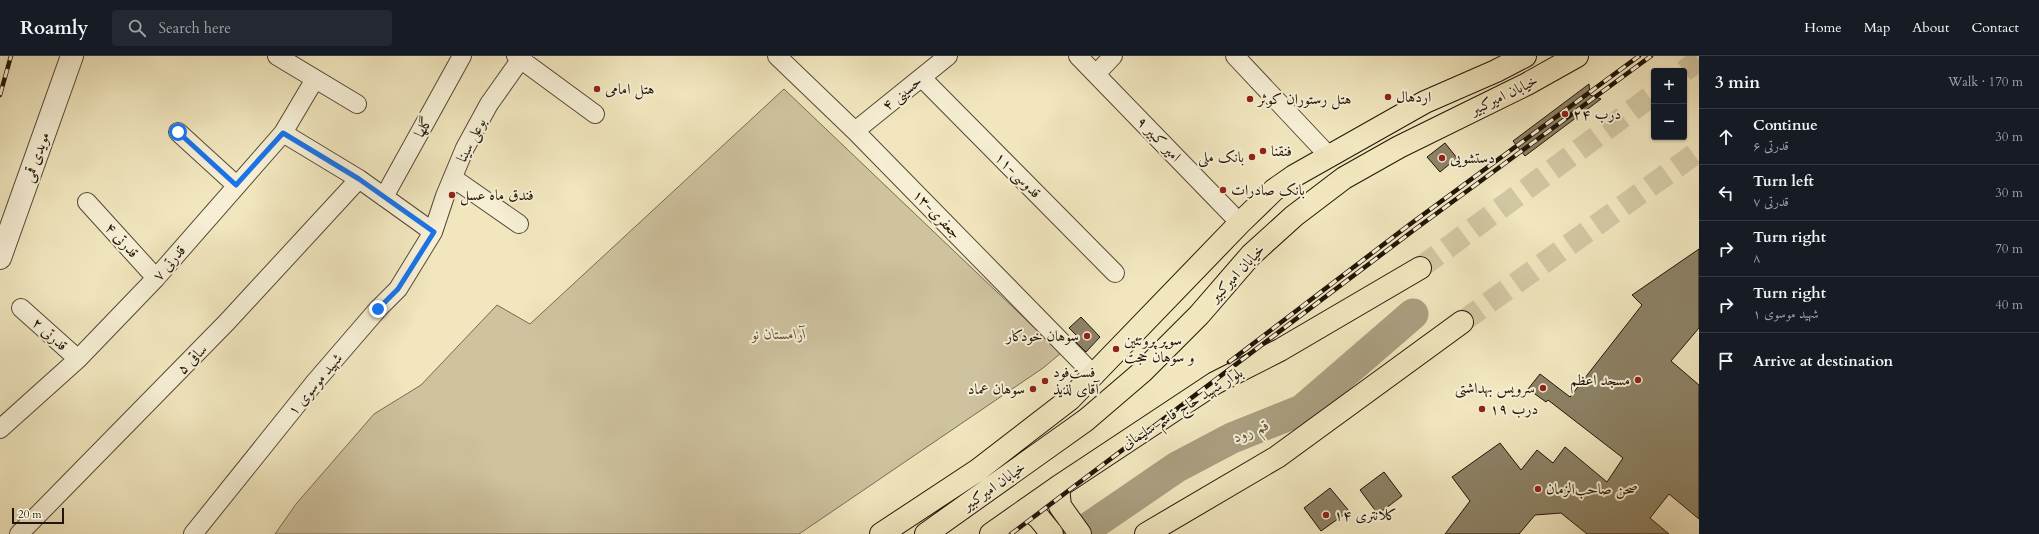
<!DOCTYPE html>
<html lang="en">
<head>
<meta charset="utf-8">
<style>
  :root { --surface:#171b24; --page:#242831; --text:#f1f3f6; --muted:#9ea1a6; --line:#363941 }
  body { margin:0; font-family:Cardo,Amiri,serif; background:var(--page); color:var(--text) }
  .controls { position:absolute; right:12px; top:12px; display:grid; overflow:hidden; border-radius:4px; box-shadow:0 1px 3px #0004 }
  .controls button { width:36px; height:36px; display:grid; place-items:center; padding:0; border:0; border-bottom:1px solid var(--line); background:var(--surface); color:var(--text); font:20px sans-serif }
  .scale { position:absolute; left:12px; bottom:10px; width:52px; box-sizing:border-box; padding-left:4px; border:2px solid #211507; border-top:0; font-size:11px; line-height:14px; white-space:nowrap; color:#211507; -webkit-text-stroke:3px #f6efd5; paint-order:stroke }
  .stop { position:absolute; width:12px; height:12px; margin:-9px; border:3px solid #1a73e8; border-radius:50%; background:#fff }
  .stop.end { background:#1a73e8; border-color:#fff; box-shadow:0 1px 4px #0008 }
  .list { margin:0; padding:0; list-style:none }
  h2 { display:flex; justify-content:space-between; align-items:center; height:52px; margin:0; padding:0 16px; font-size:17px }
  h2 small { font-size:13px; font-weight:400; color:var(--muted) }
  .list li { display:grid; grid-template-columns:26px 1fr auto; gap:12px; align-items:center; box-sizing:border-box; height:56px; padding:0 16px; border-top:1px solid var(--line) }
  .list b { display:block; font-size:15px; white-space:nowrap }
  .list p { margin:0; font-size:13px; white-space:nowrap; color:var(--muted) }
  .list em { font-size:13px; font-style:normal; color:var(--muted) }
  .icon { flex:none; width:22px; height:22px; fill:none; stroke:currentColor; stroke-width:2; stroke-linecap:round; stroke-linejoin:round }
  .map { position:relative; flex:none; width:1699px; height:478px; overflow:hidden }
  header { display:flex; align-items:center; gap:24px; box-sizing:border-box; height:56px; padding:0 20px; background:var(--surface); border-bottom:1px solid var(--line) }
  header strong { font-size:19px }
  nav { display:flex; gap:22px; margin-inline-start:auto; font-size:14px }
  .search { width:280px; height:36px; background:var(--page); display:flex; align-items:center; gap:10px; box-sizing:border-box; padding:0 14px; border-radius:4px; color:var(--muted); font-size:15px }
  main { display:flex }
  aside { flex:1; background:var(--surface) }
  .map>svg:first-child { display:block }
  .green { fill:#cec29f; stroke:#786c53 }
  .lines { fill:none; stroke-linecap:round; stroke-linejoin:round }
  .river { stroke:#aa9f80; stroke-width:31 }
  .building { fill:#8d8266; stroke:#211507 }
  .primary-tunnel { stroke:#d2c7a3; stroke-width:22; stroke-dasharray:22 11; stroke-linecap:butt }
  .minor-casing { stroke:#554935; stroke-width:20 }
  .tertiary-casing { stroke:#554935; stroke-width:24 }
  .primary-casing { stroke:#211507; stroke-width:24 }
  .minor { stroke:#f6efd5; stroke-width:18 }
  .tertiary { stroke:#f6efd5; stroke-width:22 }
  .primary { stroke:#f1e6be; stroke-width:22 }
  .rail-casing { stroke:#211507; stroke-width:4.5 }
  .rail { stroke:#f6efd5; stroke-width:3; stroke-dasharray:9; stroke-linecap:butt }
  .route { stroke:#1a73e8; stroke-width:5 }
  .poi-dot { fill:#8f2418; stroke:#f6efd5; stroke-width:1.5 }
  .labels { text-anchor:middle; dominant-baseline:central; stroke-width:4; stroke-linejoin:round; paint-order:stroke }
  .poi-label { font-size:15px; fill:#211507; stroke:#f6efd5; text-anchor:start }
  .street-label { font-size:15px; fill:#211507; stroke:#f6efd5 }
  .park-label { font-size:15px; font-style:italic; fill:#5e523c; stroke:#f6efd5 }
  .water-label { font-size:16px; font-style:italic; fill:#5f533d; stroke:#f6efd5 }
</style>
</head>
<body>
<header>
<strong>Roamly</strong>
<div class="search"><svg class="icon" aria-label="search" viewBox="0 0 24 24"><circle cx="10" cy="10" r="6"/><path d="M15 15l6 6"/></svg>Search here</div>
<nav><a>Home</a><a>Map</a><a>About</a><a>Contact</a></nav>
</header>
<main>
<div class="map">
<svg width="1699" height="478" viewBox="0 0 1699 478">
  <rect width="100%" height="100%" fill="#f1e6be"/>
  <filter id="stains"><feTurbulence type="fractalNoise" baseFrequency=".005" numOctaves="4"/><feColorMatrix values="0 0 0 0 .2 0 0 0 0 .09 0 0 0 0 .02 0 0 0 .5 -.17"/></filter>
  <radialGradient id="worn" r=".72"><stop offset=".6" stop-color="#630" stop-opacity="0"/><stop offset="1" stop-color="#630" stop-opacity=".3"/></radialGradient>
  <!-- green -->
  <path class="green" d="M 784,33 L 1061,297 L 1043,312 L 799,478 L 275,478 L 296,448 L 374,358 L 421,329 L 497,249 L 530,268 Z"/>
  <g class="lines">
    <!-- river -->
    <path class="river" d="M 1079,478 L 1177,411 L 1232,382 L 1302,354 L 1413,258"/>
  </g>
  <!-- building -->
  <path class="building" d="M 1589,28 L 1590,39 L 1601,43 L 1525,100 L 1513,85 Z
    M 1445,87 L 1457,102 L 1440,116 L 1427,101 Z
    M 1699,193 L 1699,272 L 1671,305 L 1699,329 L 1699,463 L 1669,438 L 1650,462 L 1669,478 L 1587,478 L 1561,457 L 1535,459 L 1519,478 L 1445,478 L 1470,445 L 1452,421 L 1500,387 L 1521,414 L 1537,394 L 1553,407 L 1565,391 L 1607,426 L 1623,402 L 1548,344 L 1546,346 L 1528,333 L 1540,318 L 1570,341 L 1642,249 L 1632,239 Z
    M 1081,261 L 1100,281 L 1086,296 L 1073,283 L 1076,279 L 1069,272 Z
    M 1384,416 L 1402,440 L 1378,458 L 1360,434 Z
    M 1330,432 L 1349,455 L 1321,475 L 1304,452 Z"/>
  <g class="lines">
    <!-- primary-tunnel -->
    <path class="primary-tunnel" d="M 1684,15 L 1699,4
      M 1420,212 L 1654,38
      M 1462,266 L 1699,95"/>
    <defs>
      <path id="minor" d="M 277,0 L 357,48
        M 516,0 L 595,58
        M 777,0 L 855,75 L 1094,319
        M 1078,0 L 1240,167
        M 1235,0 L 1328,99
        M 1096,18 L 1113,0
        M 922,22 L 1115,217
        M 855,75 L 948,0
        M 178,76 L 236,129
        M 283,77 L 359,123 L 433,176
        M 453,122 L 519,168
        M 384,141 L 462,0
        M 87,146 L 156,222
        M 21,252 L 78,303
        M 0,373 L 78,303 L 156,222 L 283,77 L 315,23
        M 19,478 L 227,266 L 359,123
        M 193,478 L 315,326 L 378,253 L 398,233 L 433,176 L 445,140 L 465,92 L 489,48 L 523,0"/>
      <path id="tertiary" d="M 0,202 L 72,0"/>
      <path id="primary" d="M 1058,431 L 1060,450 L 1080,478
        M 1028,452 L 1039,462 L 1052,478
        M 881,478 L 978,414 L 1070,343 L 1240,167 L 1274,134 L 1294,120 L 1425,46 L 1496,15 L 1525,0
        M 926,478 L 1086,364 L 1142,316 L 1199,259 L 1251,199 L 1294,160 L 1344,122 L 1399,91 L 1527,28 L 1577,0
        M 991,478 L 1058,431 L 1215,327 L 1280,294 L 1420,212
        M 1146,478 L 1277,401 L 1462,266"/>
    </defs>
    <!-- minor casing -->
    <use href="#minor" class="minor-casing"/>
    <!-- tertiary casing -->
    <use href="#tertiary" class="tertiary-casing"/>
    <!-- primary casing -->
    <use href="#primary" class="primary-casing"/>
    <!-- minor -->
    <use href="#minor" class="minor"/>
    <!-- tertiary -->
    <use href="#tertiary" class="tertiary"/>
    <!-- primary -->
    <use href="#primary" class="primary"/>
    <defs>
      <path id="rail" d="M 0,39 L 11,0
        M 1229,306 L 1409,169 L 1639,0
        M 1011,478 L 1414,174 L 1651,0"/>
    </defs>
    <!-- rail casing -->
    <use href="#rail" class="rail-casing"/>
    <!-- rail -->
    <use href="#rail" class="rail"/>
  </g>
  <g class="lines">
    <!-- route -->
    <path class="route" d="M 178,76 L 236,129 L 283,77 L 359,123 L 434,176 L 398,233 L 378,253"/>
  </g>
  <!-- markers -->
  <g class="poi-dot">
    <circle cx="597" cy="33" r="4"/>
    <circle cx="1388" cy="41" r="4"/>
    <circle cx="1250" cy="43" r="4"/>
    <circle cx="1565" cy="58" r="4"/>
    <circle cx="1263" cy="95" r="4"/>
    <circle cx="1252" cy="101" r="4"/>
    <circle cx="1442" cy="102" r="4"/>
    <circle cx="1223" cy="134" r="4"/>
    <circle cx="452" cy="139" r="4"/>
    <circle cx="1087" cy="280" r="4"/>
    <circle cx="1116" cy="293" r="4"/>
    <circle cx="1638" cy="324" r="4"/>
    <circle cx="1045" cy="325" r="4"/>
    <circle cx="1543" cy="332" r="4"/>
    <circle cx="1033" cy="333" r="4"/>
    <circle cx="1482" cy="353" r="4"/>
    <circle cx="1538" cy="433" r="4"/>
    <circle cx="1326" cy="459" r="4"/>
  </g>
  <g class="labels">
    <!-- poi labels -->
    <g class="poi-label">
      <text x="605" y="33">هتل امامی</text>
      <text x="1396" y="41">اردهال</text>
      <text x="1258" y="43">هتل رستوران کوثر</text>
      <text x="1573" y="58">درب ۲۴</text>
      <text x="1271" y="95">فنقنا</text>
      <text x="1244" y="101" text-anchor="end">بانک ملی</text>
      <text x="1450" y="102">دستشویی</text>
      <text x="1231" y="134">بانک صادرات</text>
      <text x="460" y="139">فندق ماه عسل</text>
      <text x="1079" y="280" text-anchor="end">سوهان خودکار</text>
      <text x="1124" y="284">سوپر پروتئین<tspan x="1124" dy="17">و سوهان حجت</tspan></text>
      <text x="1053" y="316">فست‌فود<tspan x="1053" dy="17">آقای لذیذ</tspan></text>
      <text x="1630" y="324" text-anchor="end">مسجد اعظم</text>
      <text x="1535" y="332" text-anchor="end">سرویس بهداشتی</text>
      <text x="1025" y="333" text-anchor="end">سوهان عماد</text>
      <text x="1490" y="353">درب ۱۹</text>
      <text x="1546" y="433">صحن صاحب‌الزمان</text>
      <text x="1334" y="459">کلانتری ۱۴</text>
    </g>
    <!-- street labels -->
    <g class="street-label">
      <text transform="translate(902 37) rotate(-39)">حسینی ۴</text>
      <text transform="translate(1504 39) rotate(-26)">خیابان امیرکبیر</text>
      <text transform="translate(423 71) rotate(-61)">گلها</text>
      <text transform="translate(1159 83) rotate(46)">امیر کبیر ۹</text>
      <text transform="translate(471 84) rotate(-63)">بوعلی سینا</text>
      <text transform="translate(36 101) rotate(-70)">مویدی قمی</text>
      <text transform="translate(1018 119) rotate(45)">قدوسی-۱۱</text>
      <text transform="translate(937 158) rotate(46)">جعفری-۱۳</text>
      <text transform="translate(122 184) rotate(48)">قدرتی ۴</text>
      <text transform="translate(169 207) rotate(-49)">قدرتی ۷</text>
      <text transform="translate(1237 217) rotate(-47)">خیابان امیرکبیر</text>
      <text transform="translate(50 278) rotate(42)">قدرتی ۲</text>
      <text transform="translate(192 303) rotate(-45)">ساقی ۵</text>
      <text transform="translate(315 328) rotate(-50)">شهید موسوی ۱</text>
      <text transform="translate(1182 352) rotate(-32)">بلوار شهید حاج قاسم سلیمانی</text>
      <text transform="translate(994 430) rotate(-35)">خیابان امیرکبیر</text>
    </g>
    <!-- park labels -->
    <g class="park-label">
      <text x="779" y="278">آرامستان نو</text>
    </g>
    <!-- water labels -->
    <g class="water-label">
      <text transform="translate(1251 375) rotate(-22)">قم رود</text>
    </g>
  </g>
  <rect width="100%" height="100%" filter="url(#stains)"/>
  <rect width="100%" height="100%" fill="url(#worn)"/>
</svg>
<div class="controls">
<button>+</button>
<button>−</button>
</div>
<div class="scale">20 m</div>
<div class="stop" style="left:178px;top:76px"></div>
<div class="stop end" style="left:378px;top:253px"></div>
</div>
<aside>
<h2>3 min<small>Walk · 170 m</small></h2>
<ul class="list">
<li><svg class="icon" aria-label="ahead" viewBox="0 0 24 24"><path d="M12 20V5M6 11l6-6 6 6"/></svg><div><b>Continue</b><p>قدرتی ۶</p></div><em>30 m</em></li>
<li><svg class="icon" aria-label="left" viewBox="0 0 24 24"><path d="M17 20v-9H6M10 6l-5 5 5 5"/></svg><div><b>Turn left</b><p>قدرتی ۷</p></div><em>30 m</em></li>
<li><svg class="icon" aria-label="right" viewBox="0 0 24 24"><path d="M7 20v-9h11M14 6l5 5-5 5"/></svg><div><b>Turn right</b><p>۸</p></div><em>70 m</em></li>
<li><svg class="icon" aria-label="right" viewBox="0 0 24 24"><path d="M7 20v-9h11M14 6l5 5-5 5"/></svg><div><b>Turn right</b><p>شهید موسوی ۱</p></div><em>40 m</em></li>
<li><svg class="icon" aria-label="arrive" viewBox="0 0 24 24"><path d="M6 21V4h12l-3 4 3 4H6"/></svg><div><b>Arrive at destination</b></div></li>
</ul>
</aside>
</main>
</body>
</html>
